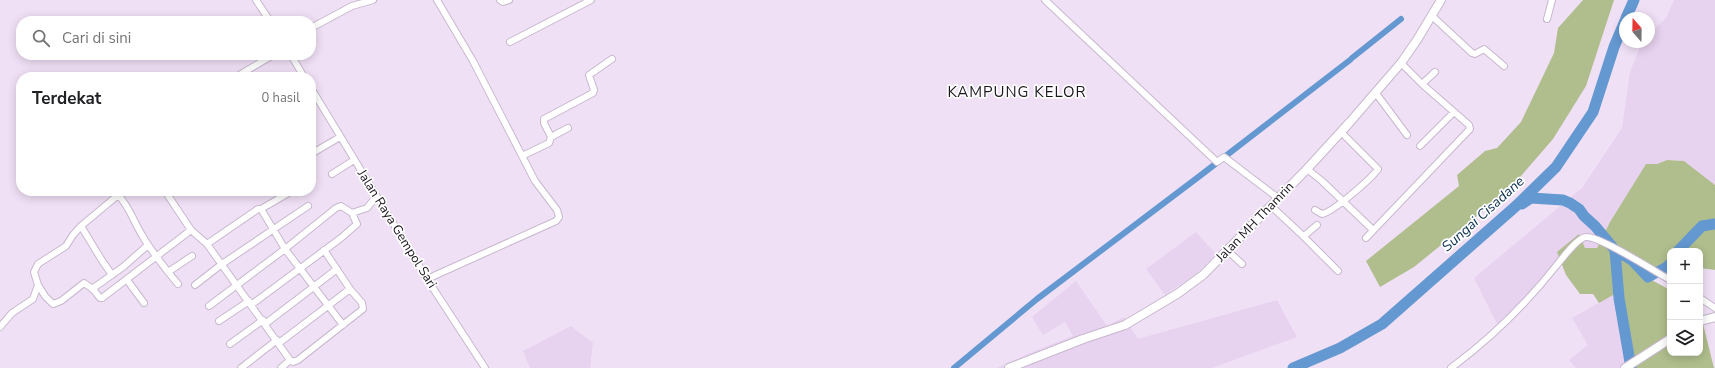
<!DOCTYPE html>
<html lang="id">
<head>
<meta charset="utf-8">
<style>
  :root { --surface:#fff; --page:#f2f2f2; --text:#202124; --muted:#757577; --line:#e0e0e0 }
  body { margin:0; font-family:"Nunito Sans",sans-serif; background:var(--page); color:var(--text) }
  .controls { position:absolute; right:12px; bottom:12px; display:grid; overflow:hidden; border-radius:8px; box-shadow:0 2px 10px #0003 }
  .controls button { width:36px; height:36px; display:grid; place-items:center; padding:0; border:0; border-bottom:1px solid var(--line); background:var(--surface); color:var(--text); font:20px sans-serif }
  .compass { position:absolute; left:1619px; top:12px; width:36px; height:36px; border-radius:50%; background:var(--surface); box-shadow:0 2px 10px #0003; rotate:340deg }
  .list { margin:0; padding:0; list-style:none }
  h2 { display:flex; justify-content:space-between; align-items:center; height:52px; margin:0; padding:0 16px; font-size:17px }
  h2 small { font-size:13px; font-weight:400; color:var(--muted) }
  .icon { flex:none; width:22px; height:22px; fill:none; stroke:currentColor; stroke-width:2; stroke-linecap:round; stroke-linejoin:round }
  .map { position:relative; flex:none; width:1715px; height:368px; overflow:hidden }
  .search { position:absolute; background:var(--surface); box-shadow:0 2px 10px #0003; left:16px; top:16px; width:300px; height:44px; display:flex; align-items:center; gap:10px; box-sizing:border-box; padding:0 14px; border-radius:16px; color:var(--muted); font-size:15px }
  .panel { position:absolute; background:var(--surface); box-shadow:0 2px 10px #0003; left:16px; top:72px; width:300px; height:124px; border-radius:16px }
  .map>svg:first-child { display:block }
  .built { fill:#e7d2ef }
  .green { fill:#b0be8d }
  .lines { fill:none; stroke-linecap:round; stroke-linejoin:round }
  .canal { stroke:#6498d1; stroke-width:6 }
  .river { stroke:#6498d1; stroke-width:11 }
  .minor-casing { stroke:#c7b8ce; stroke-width:8 }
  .tertiary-casing { stroke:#c7b8ce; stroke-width:10 }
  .minor { stroke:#fff; stroke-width:6 }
  .tertiary { stroke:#fff; stroke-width:8 }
  .labels { text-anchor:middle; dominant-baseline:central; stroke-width:3.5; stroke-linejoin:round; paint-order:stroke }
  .street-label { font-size:13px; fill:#1b151d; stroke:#fff }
  .water-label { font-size:14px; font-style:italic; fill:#072e53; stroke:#fff }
  .quarter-label { font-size:15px; letter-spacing:1px; fill:#1b151d; stroke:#fff }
</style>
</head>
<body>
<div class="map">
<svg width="1715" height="368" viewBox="0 0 1715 368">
  <rect width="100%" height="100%" fill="#f0e0f6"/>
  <!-- built -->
  <path class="built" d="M 1674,0 L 1715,0 L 1715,185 L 1684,161 L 1667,160 L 1657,164 L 1646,164 L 1610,222 L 1597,248 L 1585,248 L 1579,234 L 1561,263 L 1497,324 L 1474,278 L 1582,188 L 1622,128 L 1630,72 L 1642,42 L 1649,42 L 1649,34 L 1666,18 Z
    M 1196,232 L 1216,254 L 1197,273 L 1165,295 L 1146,269 Z
    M 1076,281 L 1107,326 L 1124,317 L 1138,339 L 1277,300 L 1297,337 L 1212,368 L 997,368 L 1032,352 L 1073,336 L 1065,322 L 1043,335 L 1032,317 Z
    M 1622,290 L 1633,368 L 1576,368 L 1569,360 L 1588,345 L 1572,318 Z
    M 571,326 L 593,343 L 590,368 L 530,368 L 523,351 Z"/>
  <!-- green -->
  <path class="green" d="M 1583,0 L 1614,0 L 1586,86 L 1553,139 L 1509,190 L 1414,267 L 1380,287 L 1366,261 L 1459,186 L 1457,175 L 1485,151 L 1497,148 L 1521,122 L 1554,53 L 1558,28 Z
    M 1667,160 L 1684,161 L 1715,185 L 1715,270 L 1700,268 L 1700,251 L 1670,251 L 1670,273 L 1648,278 L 1670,290 L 1670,353 L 1700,353 L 1700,312 L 1714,368 L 1633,368 L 1622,290 L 1599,303 L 1593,294 L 1580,294 L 1566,275 L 1557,252 L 1579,234 L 1585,248 L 1597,248 L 1610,222 L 1646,164 L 1657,164 Z"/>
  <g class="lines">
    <!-- canal -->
    <path class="canal" d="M 1352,58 L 1401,19
      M 954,368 L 1037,299 L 1201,175 L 1350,60"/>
    <!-- river -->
    <path class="river" d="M 1626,18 L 1634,0
      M 1522,204 L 1531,198 L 1563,200 L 1570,203 L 1579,209 L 1584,216 L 1595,226 L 1615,250 L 1632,260 L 1648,277 L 1667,267 L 1670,264
      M 1615,250 L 1619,298 L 1631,368
      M 1678,251 L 1702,226 L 1715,224
      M 1293,368 L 1340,348 L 1382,324 L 1516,206 L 1556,167 L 1593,112 L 1614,47 L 1625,21"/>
    <defs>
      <path id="minor" d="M 256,0 L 270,21
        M 500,0 L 503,2 L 509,0
        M 1045,0 L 1217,162 L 1224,157 L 1278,198
        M 1432,16 L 1472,53 L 1475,54 L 1484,49 L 1504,66
        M 1547,19 L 1552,0
        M 311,28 L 352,6 L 373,0
        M 510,42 L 591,0
        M 291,55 L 304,77
        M 236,77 L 273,55
        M 1422,84 L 1435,72
        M 311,88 L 427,279 L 485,368
        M 1375,92 L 1407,135
        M 551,137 L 544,123 L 544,119 L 593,93 L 594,90 L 589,75 L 612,59
        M 1420,146 L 1454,112
        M 311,154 L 340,137
        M 522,156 L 549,143 L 551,137 L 568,128
        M 1307,169 L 1322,181 L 1373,230
        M 332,174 L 354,160
        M 147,191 L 148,192
        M 165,191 L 191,230
        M 118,195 C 130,207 133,221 142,235 C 152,253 165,268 178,284
        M 1271,206 L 1300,233 L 1338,271
        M 261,209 L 285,249 L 343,325
        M 1315,210 L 1322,214 C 1333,212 1371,179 1378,169 L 1341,132
        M 81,226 L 101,259 L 112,275
        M 1304,236 L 1317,225
        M 1366,238 L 1470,129 L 1469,125 L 1422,84 L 1401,63
        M 207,244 L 258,209 L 261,209 L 292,191
        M 1228,251 L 1242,264
        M 168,272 L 192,256
        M 427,279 L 556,221 L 559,217 L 557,210 L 535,181 L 473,61 L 437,0
        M 127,280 L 144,303
        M 38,285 L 45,296 L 53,304 L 61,301 L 84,283 L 93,289 L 100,298 L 102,298 L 191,230 L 207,244 L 290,360 L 293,362 L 298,360 L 363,309 L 362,303 L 350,289 L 324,250
        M 195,285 L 222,264 L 308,206
        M 92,289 L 123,267 L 148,245
        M 1700,298 L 1715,308
        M 251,305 L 341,238 L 357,224 L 352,213
        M 209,306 L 285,249 L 336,208 L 341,206 L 352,213 L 367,208 L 376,197
        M 219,321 L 249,301
        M 265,324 L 337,269
        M 0,327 L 12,313 L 33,299 L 38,285 L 34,272 L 38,264 L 66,246 L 73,235 L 81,226 L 123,191
        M 279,343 L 350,289
        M 230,344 L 263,320
        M 241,368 L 277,340
        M 281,368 L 290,360
        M 1451,368 C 1490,339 1526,304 1556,266 C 1562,259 1577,238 1586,237 C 1600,236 1656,272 1670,280"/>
      <path id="tertiary" d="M 1700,321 L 1715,317
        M 1009,368 L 1083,339 L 1125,325 L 1177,294 L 1203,275 L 1307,169 L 1350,122 L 1401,63 L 1417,40 L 1441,0
        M 1625,368 L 1670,339"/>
    </defs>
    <!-- minor casing -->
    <use href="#minor" class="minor-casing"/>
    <!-- tertiary casing -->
    <use href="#tertiary" class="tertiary-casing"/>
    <!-- minor -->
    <use href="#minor" class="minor"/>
    <!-- tertiary -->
    <use href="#tertiary" class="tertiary"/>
  </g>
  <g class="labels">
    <!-- street labels -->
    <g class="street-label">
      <text transform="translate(1255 222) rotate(-46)">Jalan MH Thamrin</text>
      <text transform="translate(397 229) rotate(58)">Jalan Raya Gempol Sari</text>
    </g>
    <!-- water labels -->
    <g class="water-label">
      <text transform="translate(1483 214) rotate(-42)">Sungai Cisadane</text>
    </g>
    <!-- quarter labels -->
    <g class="quarter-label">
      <text x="1017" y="92">KAMPUNG KELOR</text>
    </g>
  </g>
</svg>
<div class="controls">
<button>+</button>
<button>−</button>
<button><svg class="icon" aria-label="layers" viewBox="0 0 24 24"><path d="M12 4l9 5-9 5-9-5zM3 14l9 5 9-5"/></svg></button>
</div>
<svg class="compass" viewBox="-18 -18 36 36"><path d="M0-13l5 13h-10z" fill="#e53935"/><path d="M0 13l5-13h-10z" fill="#757577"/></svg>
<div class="search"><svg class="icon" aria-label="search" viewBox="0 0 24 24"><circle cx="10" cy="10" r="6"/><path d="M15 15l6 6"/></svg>Cari di sini</div>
<section class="panel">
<h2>Terdekat<small>0 hasil</small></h2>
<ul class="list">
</ul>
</section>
</div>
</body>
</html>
